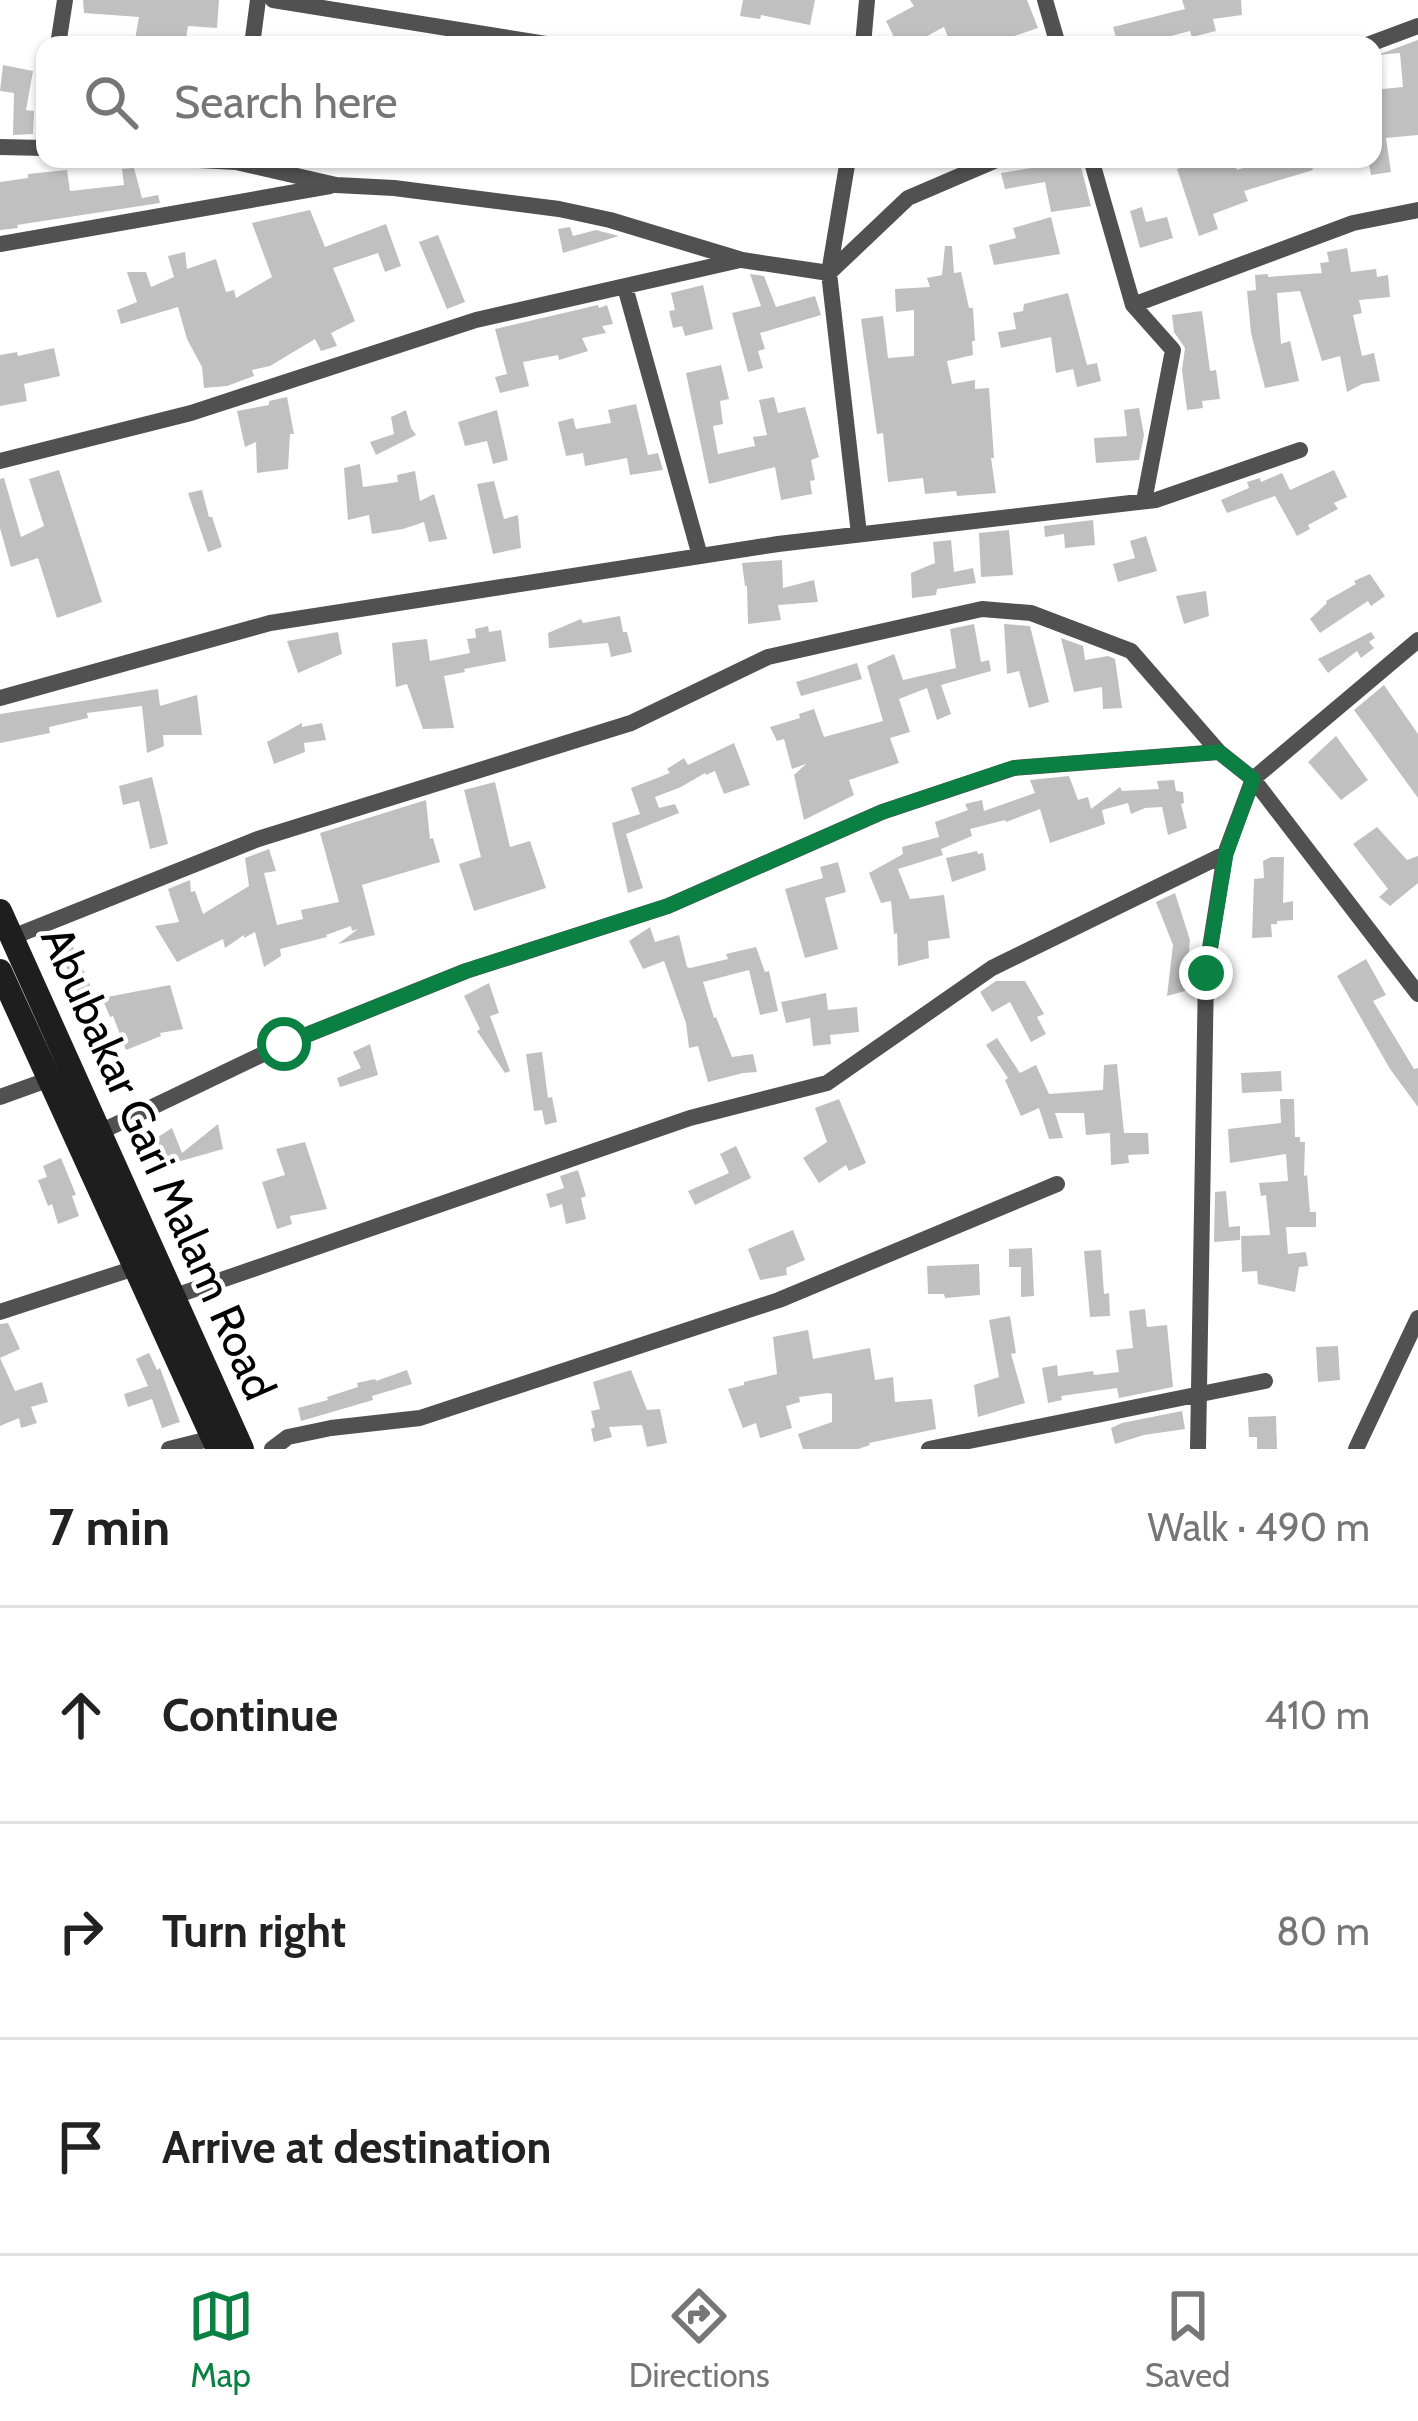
<!DOCTYPE html>
<html lang="en">
<head>
<meta charset="utf-8">
<style>
  :root { --surface:#fff; --page:#f2f2f2; --text:#222; --muted:#767676; --line:#e0e0e0; --accent:#0b8043 }
  body { margin:0; font-family:Cabin,sans-serif; background:var(--page); color:var(--text) }
  .stop { position:absolute; width:36px; height:36px; margin:-27px; border:9px solid #0b8043; border-radius:50%; background:#fff }
  .stop.end { background:#0b8043; border-color:#fff; box-shadow:0 3px 12px #0008 }
  .list { margin:0; padding:0; list-style:none }
  h2 { display:flex; justify-content:space-between; align-items:center; height:156px; margin:0; padding:0 48px; font-size:51px }
  h2 small { font-size:39px; font-weight:400; color:var(--muted) }
  .list li { display:grid; grid-template-columns:78px 1fr auto; gap:36px; align-items:center; box-sizing:border-box; height:216px; padding:0 48px; border-top:3px solid var(--line) }
  .list b { display:block; font-size:45px; white-space:nowrap }
  .list em { font-size:39px; font-style:normal; color:var(--muted) }
  .icon { flex:none; width:66px; height:66px; fill:none; stroke:currentColor; stroke-width:2; stroke-linecap:round; stroke-linejoin:round }
  .map { position:relative; flex:none; width:1418px; height:1449px; overflow:hidden }
  .search { position:absolute; background:var(--surface); box-shadow:0 3px 9px #0004; left:36px; right:36px; top:36px; height:132px; display:flex; align-items:center; gap:30px; box-sizing:border-box; padding:0 42px; border-radius:24px; color:var(--muted); font-size:45px }
  .sheet { height:804px; background:var(--surface) }
  nav { display:flex; justify-content:space-around; align-items:center; box-sizing:border-box; height:168px; border-top:3px solid var(--line); background:var(--surface); font-size:33px; color:var(--muted) }
  nav a { display:grid; justify-items:center; gap:6px }
  nav .on { color:var(--accent) }
  .map>svg:first-child { display:block }
  .building { fill:#c0c0c0 }
  .lines { fill:none; stroke-linecap:round; stroke-linejoin:round }
  .street { stroke:#515151; stroke-width:16 }
  .secondary { stroke:#1e1e1e; stroke-width:24 }
  .route { stroke:#0b8043; stroke-width:15 }
  .labels { text-anchor:middle; dominant-baseline:central; stroke-width:9; stroke-linejoin:round; paint-order:stroke }
  .street-label { font-size:45px; fill:#000; stroke:#fff }
</style>
</head>
<body>
<div class="map">
<svg width="1418" height="1449" viewBox="0 0 1418 1449">
  <rect width="100%" height="100%" fill="#fff"/>
  <!-- building -->
  <path class="building" d="M 83,0 L 219,0 L 217,28 L 188,26 L 185,45 L 134,45 L 139,17 L 84,13 Z
    M 743,0 L 815,0 L 810,25 L 761,15 L 760,19 L 740,16 Z
    M 910,0 L 1027,0 L 1038,28 L 988,45 L 951,45 L 944,27 L 910,45 L 898,45 L 886,21 L 914,6 Z
    M 1182,0 L 1241,0 L 1242,15 L 1213,19 L 1216,31 L 1192,37 L 1190,31 L 1144,43 L 1145,45 L 1118,45 L 1113,27 L 1185,9 Z
    M 1418,40 L 1418,135 L 1386,138 L 1391,172 L 1371,175 L 1368,159 L 1373,159 L 1373,90 L 1403,87 L 1400,53 L 1377,55 Z
    M 3,65 L 33,71 L 26,110 L 34,111 L 33,134 L 13,135 L 14,93 L 0,91 Z
    M 1029,159 L 1079,159 L 1091,206 L 1051,212 L 1045,182 L 1005,189 L 1001,173 L 1031,168 Z
    M 1211,159 L 1234,159 L 1237,170 L 1269,159 L 1309,159 L 1313,170 L 1244,191 L 1248,201 L 1213,214 L 1218,229 L 1199,236 L 1177,169 Z
    M 134,168 L 142,198 L 158,195 L 160,203 L 17,225 L 18,228 L 0,230 L 0,182 L 28,178 L 28,174 L 67,170 L 70,191 L 124,185 L 122,169 Z
    M 1142,207 L 1146,222 L 1167,217 L 1173,238 L 1140,248 L 1130,211 Z
    M 310,210 L 325,247 L 386,224 L 401,266 L 385,272 L 378,253 L 333,268 L 355,321 L 331,333 L 337,346 L 321,351 L 315,339 L 270,366 L 252,370 L 254,376 L 227,386 L 204,388 L 202,367 L 187,339 L 178,307 L 121,324 L 117,310 L 137,302 L 127,272 L 146,272 L 151,287 L 174,277 L 168,256 L 185,252 L 187,269 L 216,259 L 226,292 L 234,290 L 236,298 L 272,277 L 252,223 Z
    M 1051,217 L 1060,254 L 994,265 L 989,245 L 1016,238 L 1013,228 Z
    M 570,227 L 573,236 L 596,230 L 619,236 L 563,253 L 558,229 Z
    M 438,235 L 465,302 L 447,309 L 419,242 Z
    M 945,246 L 952,246 L 954,273 L 961,272 L 969,308 L 973,308 L 975,341 L 972,341 L 973,355 L 947,361 L 952,384 L 975,380 L 975,389 L 989,388 L 994,458 L 991,458 L 996,493 L 957,496 L 956,491 L 925,494 L 923,478 L 888,482 L 883,433 L 877,434 L 861,319 L 883,316 L 888,358 L 914,356 L 914,310 L 896,312 L 895,289 L 930,287 L 927,278 L 942,275 Z
    M 1347,248 L 1351,272 L 1376,269 L 1377,277 L 1388,275 L 1390,297 L 1359,300 L 1362,313 L 1353,315 L 1362,356 L 1374,353 L 1380,381 L 1362,384 L 1347,392 L 1340,356 L 1322,361 L 1300,291 L 1277,293 L 1281,344 L 1290,341 L 1299,381 L 1265,388 L 1251,333 L 1247,291 L 1256,290 L 1255,275 L 1268,274 L 1268,277 L 1322,273 L 1320,263 L 1329,262 L 1327,252 Z
    M 750,274 L 764,276 L 776,307 L 815,296 L 821,315 L 760,333 L 765,349 L 758,351 L 763,368 L 748,372 L 732,313 L 761,306 Z
    M 703,285 L 713,329 L 685,336 L 682,326 L 673,328 L 669,311 L 675,310 L 671,293 Z
    M 1068,293 L 1087,365 L 1097,363 L 1101,381 L 1077,387 L 1073,369 L 1056,373 L 1051,337 L 1001,348 L 998,332 L 1016,329 L 1013,313 L 1023,311 L 1024,304 Z
    M 598,305 L 599,308 L 607,305 L 613,324 L 602,326 L 606,333 L 582,338 L 588,351 L 559,360 L 558,355 L 523,362 L 529,386 L 500,393 L 495,377 L 507,374 L 495,329 Z
    M 1202,311 L 1210,371 L 1216,370 L 1220,399 L 1202,401 L 1203,408 L 1187,410 L 1182,370 L 1185,348 L 1174,332 L 1172,315 Z
    M 54,348 L 60,376 L 24,384 L 27,401 L 0,406 L 0,355 L 17,352 L 18,356 Z
    M 721,365 L 729,399 L 720,401 L 723,424 L 713,426 L 718,454 L 755,446 L 753,437 L 767,435 L 759,400 L 774,397 L 778,413 L 805,407 L 819,457 L 811,460 L 815,480 L 810,481 L 812,494 L 781,500 L 775,467 L 709,484 L 686,373 Z
    M 287,397 L 294,434 L 290,434 L 288,469 L 257,473 L 256,442 L 245,447 L 237,411 L 269,405 L 269,401 Z
    M 636,404 L 648,455 L 658,453 L 663,470 L 630,475 L 627,458 L 585,466 L 583,453 L 566,456 L 558,422 L 573,418 L 576,429 L 611,423 L 608,410 Z
    M 1139,408 L 1144,435 L 1139,460 L 1096,463 L 1094,438 L 1127,436 L 1124,410 Z
    M 406,410 L 411,428 L 416,435 L 376,455 L 370,442 L 394,434 L 391,417 Z
    M 497,410 L 508,460 L 493,464 L 487,441 L 465,446 L 458,422 Z
    M 360,464 L 363,487 L 398,482 L 397,475 L 415,471 L 420,501 L 434,494 L 447,539 L 429,542 L 424,522 L 403,529 L 372,534 L 369,515 L 348,520 L 344,468 Z
    M 59,470 L 102,602 L 57,618 L 38,558 L 11,567 L 0,528 L 0,479 L 4,478 L 21,537 L 44,526 L 29,479 Z
    M 1334,470 L 1347,497 L 1334,503 L 1338,509 L 1308,525 L 1310,529 L 1297,536 L 1275,496 L 1227,513 L 1221,500 L 1249,488 L 1247,482 L 1260,478 L 1261,482 L 1282,473 L 1290,490 Z
    M 494,481 L 504,519 L 518,515 L 521,548 L 493,554 L 477,484 Z
    M 202,490 L 209,517 L 212,517 L 222,547 L 208,552 L 188,493 Z
    M 1093,520 L 1095,545 L 1065,548 L 1064,534 L 1045,537 L 1044,526 Z
    M 1009,530 L 1013,575 L 981,577 L 979,533 Z
    M 1146,536 L 1157,571 L 1118,582 L 1113,564 L 1135,558 L 1130,541 Z
    M 951,540 L 954,572 L 973,568 L 976,583 L 937,589 L 936,595 L 912,598 L 911,573 L 935,563 L 933,542 Z
    M 782,560 L 783,588 L 814,580 L 818,602 L 778,605 L 781,620 L 748,624 L 747,586 L 745,586 L 742,563 Z
    M 1370,574 L 1385,596 L 1371,606 L 1368,601 L 1320,633 L 1310,619 L 1327,603 L 1326,601 L 1356,584 L 1354,581 Z
    M 1206,591 L 1209,616 L 1184,624 L 1176,596 Z
    M 620,616 L 623,632 L 627,632 L 632,652 L 611,657 L 608,643 L 549,648 L 548,633 L 581,619 L 583,623 Z
    M 974,624 L 981,662 L 989,660 L 991,671 L 941,685 L 951,714 L 937,720 L 927,688 L 899,699 L 910,732 L 890,738 L 899,763 L 849,780 L 854,795 L 804,820 L 794,775 L 806,764 L 792,769 L 784,739 L 777,741 L 770,727 L 800,718 L 799,714 L 814,709 L 824,737 L 883,721 L 867,666 L 894,654 L 903,680 L 956,668 L 950,629 Z
    M 1004,624 L 1030,626 L 1049,702 L 1029,708 L 1019,671 L 1007,674 Z
    M 488,626 L 489,632 L 501,630 L 506,661 L 464,669 L 465,672 L 444,676 L 454,728 L 423,729 L 407,684 L 396,687 L 392,643 L 427,639 L 430,661 L 470,653 L 467,639 L 476,638 L 475,629 Z
    M 338,632 L 342,654 L 298,673 L 287,641 Z
    M 1371,632 L 1375,638 L 1369,642 L 1374,648 L 1361,658 L 1357,651 L 1328,673 L 1318,659 Z
    M 1061,638 L 1083,646 L 1085,660 L 1108,656 L 1115,659 L 1122,708 L 1103,709 L 1102,687 L 1074,692 Z
    M 857,663 L 862,679 L 801,696 L 796,682 Z
    M 1384,685 L 1418,734 L 1418,798 L 1354,710 Z
    M 158,689 L 160,706 L 197,695 L 202,735 L 163,735 L 164,746 L 147,753 L 142,706 L 87,713 L 88,718 L 49,727 L 50,733 L 0,743 L 0,714 Z
    M 302,723 L 302,727 L 322,723 L 326,740 L 304,743 L 305,752 L 274,764 L 267,742 Z
    M 1336,736 L 1368,780 L 1341,800 L 1308,762 Z
    M 734,743 L 750,785 L 724,794 L 715,771 L 706,775 L 705,773 L 681,787 L 655,797 L 659,808 L 675,804 L 679,813 L 626,834 L 643,888 L 628,893 L 612,823 L 640,814 L 631,788 L 670,773 L 667,769 L 684,758 L 688,765 Z
    M 1069,776 L 1078,800 L 1088,797 L 1091,809 L 1120,787 L 1122,791 L 1159,789 L 1157,781 L 1174,780 L 1176,791 L 1183,792 L 1184,803 L 1181,804 L 1187,828 L 1168,835 L 1162,807 L 1145,808 L 1131,814 L 1128,803 L 1102,810 L 1105,824 L 1050,843 L 1040,809 L 1006,822 L 1005,820 L 970,829 L 972,836 L 941,849 L 943,855 L 898,869 L 910,899 L 944,895 L 950,938 L 928,941 L 929,958 L 898,966 L 897,933 L 894,934 L 891,901 L 881,903 L 869,873 L 903,854 L 902,847 L 939,837 L 935,822 L 968,810 L 965,804 L 982,800 L 984,811 L 1035,793 L 1030,780 Z
    M 152,777 L 168,844 L 150,849 L 139,801 L 123,805 L 119,786 Z
    M 495,782 L 510,847 L 530,841 L 546,888 L 474,911 L 459,864 L 481,857 L 464,790 Z
    M 426,800 L 430,839 L 433,838 L 440,862 L 362,885 L 375,935 L 338,944 L 358,929 L 352,931 L 351,926 L 326,935 L 327,937 L 280,949 L 281,956 L 264,967 L 255,932 L 244,938 L 244,935 L 225,948 L 223,939 L 177,962 L 155,926 L 179,922 L 168,889 L 190,880 L 191,892 L 195,891 L 203,914 L 249,886 L 245,858 L 269,849 L 276,871 L 264,873 L 277,925 L 303,919 L 301,910 L 339,902 L 320,833 Z
    M 1377,827 L 1407,860 L 1418,856 L 1418,883 L 1390,906 L 1379,897 L 1388,889 L 1353,844 Z
    M 977,851 L 978,854 L 983,853 L 986,870 L 952,882 L 946,858 Z
    M 1271,857 L 1284,857 L 1283,903 L 1293,901 L 1293,920 L 1277,921 L 1277,924 L 1271,924 L 1272,937 L 1252,938 L 1254,879 L 1264,878 L 1263,861 Z
    M 838,862 L 846,892 L 825,898 L 838,949 L 805,958 L 785,889 L 823,878 L 820,867 Z
    M 1175,893 L 1190,940 L 1185,991 L 1167,996 L 1173,945 L 1156,902 Z
    M 650,927 L 655,942 L 679,935 L 687,967 L 690,968 L 728,959 L 726,954 L 756,947 L 765,972 L 769,971 L 778,1011 L 760,1015 L 749,970 L 703,982 L 714,1018 L 716,1017 L 732,1057 L 753,1054 L 757,1072 L 743,1073 L 708,1082 L 698,1046 L 689,1048 L 686,1023 L 664,961 L 643,969 L 629,941 Z
    M 66,931 L 94,994 L 81,1000 L 53,937 Z
    M 1366,959 L 1386,995 L 1373,1001 L 1414,1069 L 1418,1068 L 1418,1107 L 1390,1069 L 1337,976 Z
    M 996,981 L 1025,981 L 1044,1014 L 1037,1017 L 1046,1034 L 1031,1042 L 1010,1002 L 992,1012 L 980,992 Z
    M 489,983 L 499,1013 L 490,1016 L 510,1071 L 505,1073 L 477,1031 L 480,1029 L 464,996 Z
    M 170,985 L 183,1029 L 160,1033 L 161,1036 L 126,1050 L 113,1016 L 110,1017 L 102,998 Z
    M 826,993 L 828,1010 L 857,1007 L 859,1032 L 830,1035 L 831,1044 L 813,1046 L 810,1018 L 786,1023 L 781,1002 Z
    M 997,1038 L 1020,1073 L 1036,1065 L 1049,1094 L 1103,1090 L 1104,1065 L 1117,1064 L 1124,1133 L 1148,1133 L 1149,1154 L 1128,1155 L 1129,1163 L 1111,1165 L 1110,1133 L 1086,1135 L 1084,1113 L 1055,1113 L 1063,1138 L 1049,1139 L 1039,1108 L 1021,1116 L 1005,1080 L 1008,1078 L 986,1045 Z
    M 370,1044 L 378,1075 L 340,1087 L 337,1078 L 361,1068 L 353,1052 Z
    M 542,1052 L 548,1098 L 552,1097 L 557,1122 L 545,1125 L 542,1110 L 534,1111 L 526,1054 Z
    M 1281,1071 L 1282,1091 L 1242,1093 L 1241,1073 Z
    M 839,1099 L 866,1163 L 849,1171 L 846,1165 L 819,1183 L 803,1158 L 827,1142 L 815,1108 Z
    M 1280,1099 L 1294,1099 L 1295,1137 L 1300,1137 L 1300,1142 L 1305,1142 L 1304,1176 L 1307,1175 L 1310,1212 L 1316,1212 L 1316,1227 L 1286,1227 L 1288,1254 L 1306,1252 L 1308,1266 L 1299,1267 L 1295,1292 L 1258,1284 L 1257,1271 L 1242,1272 L 1241,1236 L 1270,1235 L 1266,1195 L 1261,1196 L 1259,1183 L 1288,1181 L 1286,1154 L 1230,1163 L 1228,1129 L 1281,1123 Z
    M 218,1124 L 223,1149 L 163,1166 L 155,1139 L 172,1128 L 182,1153 Z
    M 305,1142 L 327,1209 L 290,1216 L 292,1224 L 277,1229 L 262,1182 L 285,1175 L 276,1149 Z
    M 736,1146 L 751,1178 L 695,1205 L 688,1191 L 729,1173 L 720,1154 Z
    M 61,1158 L 76,1195 L 72,1196 L 79,1216 L 58,1224 L 52,1204 L 48,1206 L 38,1180 L 47,1177 L 43,1166 Z
    M 578,1170 L 586,1196 L 581,1198 L 586,1219 L 566,1224 L 562,1204 L 550,1208 L 546,1194 L 564,1188 L 560,1176 Z
    M 1226,1191 L 1229,1227 L 1240,1226 L 1240,1240 L 1214,1242 L 1215,1192 Z
    M 793,1230 L 805,1260 L 786,1268 L 787,1275 L 760,1280 L 748,1249 Z
    M 1032,1248 L 1034,1296 L 1021,1297 L 1021,1267 L 1009,1267 L 1009,1249 Z
    M 1101,1250 L 1104,1294 L 1109,1293 L 1110,1316 L 1090,1317 L 1084,1251 Z
    M 979,1264 L 980,1295 L 945,1298 L 944,1294 L 928,1294 L 927,1266 Z
    M 1145,1309 L 1147,1327 L 1167,1325 L 1173,1387 L 1119,1398 L 1117,1388 L 1061,1396 L 1062,1400 L 1048,1403 L 1042,1368 L 1057,1365 L 1058,1376 L 1093,1371 L 1094,1375 L 1119,1372 L 1116,1350 L 1133,1348 L 1129,1311 Z
    M 1010,1316 L 1016,1353 L 1011,1354 L 1025,1403 L 978,1417 L 974,1385 L 999,1377 L 989,1320 Z
    M 8,1323 L 20,1349 L 0,1358 L 15,1391 L 42,1382 L 48,1402 L 31,1407 L 37,1423 L 21,1428 L 19,1418 L 0,1426 L 0,1324 Z
    M 808,1330 L 813,1359 L 870,1348 L 875,1380 L 893,1377 L 895,1402 L 932,1399 L 936,1429 L 869,1443 L 870,1445 L 858,1449 L 803,1449 L 798,1434 L 832,1422 L 832,1394 L 828,1393 L 799,1397 L 800,1402 L 786,1406 L 792,1428 L 760,1438 L 756,1423 L 743,1428 L 728,1389 L 744,1385 L 744,1382 L 777,1374 L 773,1337 Z
    M 1338,1346 L 1340,1380 L 1318,1382 L 1316,1347 Z
    M 149,1353 L 157,1370 L 160,1368 L 180,1422 L 162,1428 L 152,1399 L 128,1407 L 124,1394 L 148,1386 L 136,1359 Z
    M 407,1370 L 412,1384 L 372,1396 L 373,1400 L 301,1421 L 298,1408 L 328,1400 L 327,1397 L 358,1387 L 357,1383 L 375,1379 L 376,1381 Z
    M 631,1370 L 647,1410 L 660,1409 L 667,1443 L 647,1447 L 642,1425 L 609,1427 L 612,1437 L 594,1442 L 591,1429 L 595,1427 L 591,1411 L 600,1409 L 593,1382 Z
    M 1182,1411 L 1185,1429 L 1144,1435 L 1115,1444 L 1111,1428 L 1122,1423 Z
    M 1276,1416 L 1277,1449 L 1257,1449 L 1257,1437 L 1249,1437 L 1248,1417 Z"/>
  <g class="lines">
    <!-- street -->
    <path class="street" d="M 273,0 L 552,45
      M 1045,0 L 1058,45
      M 58,45 L 65,0
      M 252,45 L 258,0
      M 863,45 L 867,0
      M 1367,45 L 1418,26
      M 0,147 L 45,148
      M 180,159 L 236,162 L 336,185 L 394,188 L 559,209 L 610,220 L 742,260 L 829,273 L 908,198 L 999,159
      M 848,159 L 829,273 L 859,534
      M 1091,159 L 1133,305 L 1173,350 L 1144,501
      M 0,244 L 330,186
      M 625,287 L 700,556
      M 1133,305 L 1353,223 L 1418,210
      M 0,461 L 191,413 L 476,320 L 740,260
      M 0,698 L 270,623 L 778,544 L 1156,500 L 1300,450
      M 10,938 L 258,839 L 631,723 L 768,657 L 982,609 L 1031,613 L 1131,651 L 1219,752
      M 0,1097 L 50,1079
      M 98,1133 L 284,1044 L 466,971 L 668,906 L 882,812 L 1014,768 L 1219,752 L 1253,779 L 1418,994
      M 172,1297 L 690,1118 L 827,1083 L 992,968 L 1225,854
      M 0,1312 L 135,1268
      M 169,1449 L 213,1438
      M 272,1449 L 288,1437 L 331,1428 L 420,1418 L 779,1300 L 1057,1184
      M 929,1449 L 1265,1381
      M 1198,1449 L 1206,973 L 1225,854 L 1253,779 L 1418,640
      M 1356,1449 L 1418,1318"/>
    <!-- secondary -->
    <path class="secondary" d="M 0,911 L 242,1449
      M 0,971 L 218,1449"/>
  </g>
  <g class="lines">
    <!-- route -->
    <path class="route" d="M 284,1044 L 466,971 L 668,906 L 882,812 L 1013,768 L 1219,752 L 1253,779 L 1226,854 L 1206,973"/>
  </g>
  <g class="labels">
    <!-- street labels -->
    <g class="street-label">
      <text transform="translate(159 1163) rotate(66)">Abubakar Gari Malam Road</text>
    </g>
  </g>
</svg>
<div class="stop" style="left:284px;top:1044px"></div>
<div class="stop end" style="left:1206px;top:973px"></div>
<div class="search"><svg class="icon" aria-label="search" viewBox="0 0 24 24"><circle cx="10" cy="10" r="6"/><path d="M15 15l6 6"/></svg>Search here</div>
</div>
<section class="sheet">
<h2>7 min<small>Walk · 490 m</small></h2>
<ul class="list">
<li><svg class="icon" aria-label="ahead" viewBox="0 0 24 24"><path d="M12 20V5M6 11l6-6 6 6"/></svg><div><b>Continue</b></div><em>410 m</em></li>
<li><svg class="icon" aria-label="right" viewBox="0 0 24 24"><path d="M7 20v-9h11M14 6l5 5-5 5"/></svg><div><b>Turn right</b></div><em>80 m</em></li>
<li><svg class="icon" aria-label="arrive" viewBox="0 0 24 24"><path d="M6 21V4h12l-3 4 3 4H6"/></svg><div><b>Arrive at destination</b></div></li>
</ul>
</section>
<nav>
<a class="on"><svg class="icon" aria-label="map" viewBox="0 0 24 24"><path d="M3 6l6-2 6 2 6-2v14l-6 2-6-2-6 2zM9 4v14M15 6v14"/></svg>Map</a>
<a><svg class="icon" aria-label="directions" viewBox="0 0 24 24"><path d="M12 3l9 9-9 9-9-9zM9 14v-3h6M13 9l2 2-2 2"/></svg>Directions</a>
<a><svg class="icon" aria-label="saved" viewBox="0 0 24 24"><path d="M7 4h10v16l-5-4-5 4z"/></svg>Saved</a>
</nav>
</body>
</html>
